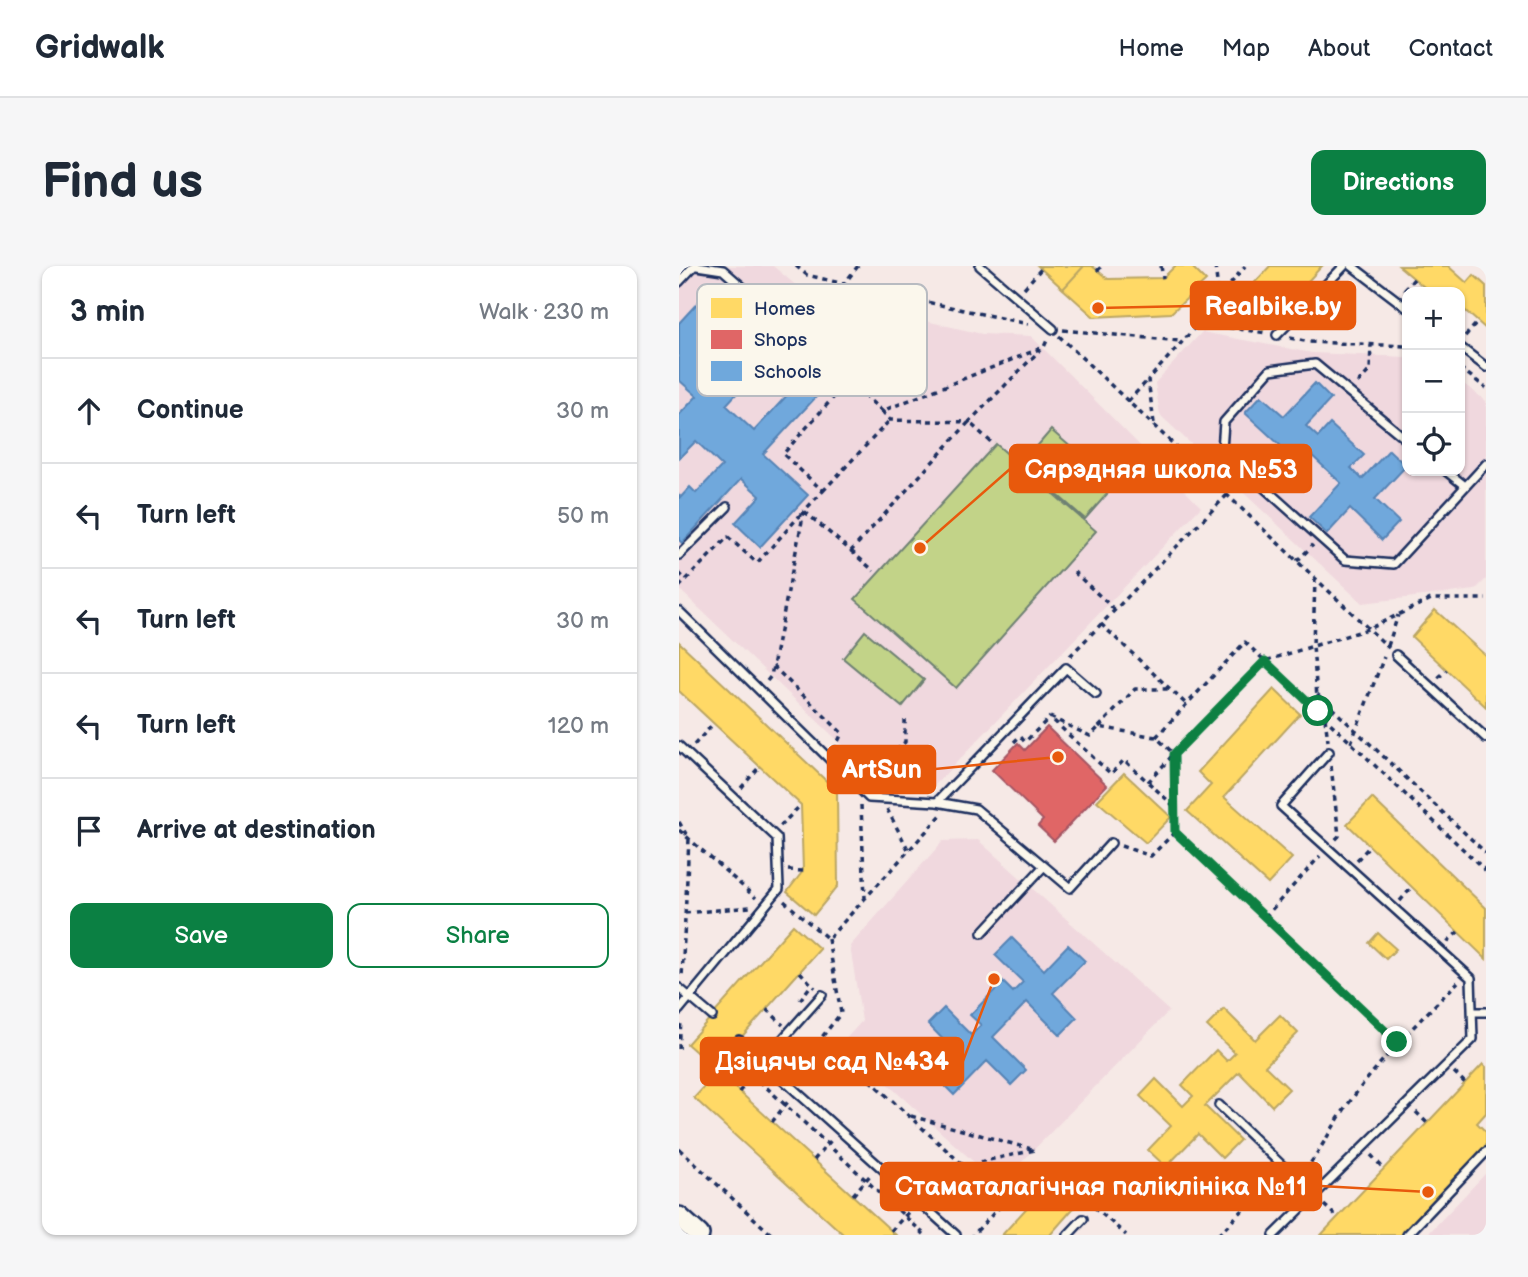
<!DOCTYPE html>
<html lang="en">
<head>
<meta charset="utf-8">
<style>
  :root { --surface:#fff; --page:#f6f6f7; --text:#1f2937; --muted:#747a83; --line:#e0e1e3; --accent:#0b8043 }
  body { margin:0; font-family:"Balsamiq Sans",sans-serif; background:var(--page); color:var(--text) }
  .controls { position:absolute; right:21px; top:21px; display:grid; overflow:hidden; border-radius:14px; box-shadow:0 2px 5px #0004 }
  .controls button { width:63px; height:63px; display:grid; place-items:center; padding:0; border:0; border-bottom:2px solid var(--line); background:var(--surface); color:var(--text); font:35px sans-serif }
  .stop { position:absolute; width:21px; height:21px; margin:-16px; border:5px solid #0b8043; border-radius:50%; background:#fff }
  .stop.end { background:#0b8043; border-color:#fff; box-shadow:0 2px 7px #0008 }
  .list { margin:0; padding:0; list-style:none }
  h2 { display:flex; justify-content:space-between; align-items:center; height:91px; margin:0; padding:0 28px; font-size:30px }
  h2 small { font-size:23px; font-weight:400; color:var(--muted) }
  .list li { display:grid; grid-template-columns:46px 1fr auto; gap:21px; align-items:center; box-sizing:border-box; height:105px; padding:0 28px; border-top:2px solid var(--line) }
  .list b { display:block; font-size:26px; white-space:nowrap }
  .list em { font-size:23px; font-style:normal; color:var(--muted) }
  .actions { display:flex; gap:14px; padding:21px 28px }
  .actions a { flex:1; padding:16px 0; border:2px solid var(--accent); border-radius:14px; text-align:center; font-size:24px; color:var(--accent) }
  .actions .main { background:var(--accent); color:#fff }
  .icon { flex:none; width:38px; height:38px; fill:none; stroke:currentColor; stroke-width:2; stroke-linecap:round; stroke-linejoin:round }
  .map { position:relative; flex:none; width:807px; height:969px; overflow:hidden; border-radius:14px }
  header { display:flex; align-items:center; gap:42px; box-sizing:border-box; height:98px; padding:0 35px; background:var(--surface); border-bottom:2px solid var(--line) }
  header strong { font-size:33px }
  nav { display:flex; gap:38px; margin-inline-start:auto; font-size:24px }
  .intro { display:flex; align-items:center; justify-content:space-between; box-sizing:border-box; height:168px; padding:0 42px }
  h1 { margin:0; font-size:49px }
  .button { padding:18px 32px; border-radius:14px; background:var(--accent); color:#fff; font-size:24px; font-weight:700 }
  main { display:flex; gap:42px; padding:0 42px }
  aside { flex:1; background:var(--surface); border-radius:14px; box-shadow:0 2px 5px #0004 }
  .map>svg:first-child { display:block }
  .built { fill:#f0d8de }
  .green { fill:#c2d388; stroke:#6e8173; stroke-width:2 }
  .homes { fill:#ffd966; stroke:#bba664; stroke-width:2 }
  .shops { fill:#e06666; stroke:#a55664; stroke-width:2 }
  .schools { fill:#6fa8dc; stroke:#5684b6; stroke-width:2; fill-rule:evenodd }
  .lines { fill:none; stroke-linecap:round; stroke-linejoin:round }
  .lane-casing { stroke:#1b2f5e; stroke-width:12 }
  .secondary-casing { stroke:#1b2f5e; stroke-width:24 }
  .path { stroke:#1b2f5e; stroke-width:3.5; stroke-dasharray:5 5; stroke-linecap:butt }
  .lane { stroke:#fbf7ec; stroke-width:7 }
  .secondary { stroke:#fbf7ec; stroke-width:19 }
  .route { stroke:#0b8043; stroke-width:9 }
  .key { fill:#fbf7ec; stroke:#b8bbc1; stroke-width:2 }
  .key-label { font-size:19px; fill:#1b2f5e }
  .leader { fill:none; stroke:#e8590c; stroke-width:2.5 }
  .callout-dot { fill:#e8590c; stroke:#fbf7ec; stroke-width:2.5 }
  .callout { fill:#e8590c; stroke:#e8590c; stroke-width:2.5 }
  .callout-label { font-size:26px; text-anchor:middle; font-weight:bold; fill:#fff }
</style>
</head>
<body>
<header>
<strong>Gridwalk</strong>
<nav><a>Home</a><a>Map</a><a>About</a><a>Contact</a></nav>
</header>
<div class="intro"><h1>Find us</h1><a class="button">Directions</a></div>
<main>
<aside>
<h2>3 min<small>Walk · 230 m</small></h2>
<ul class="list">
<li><svg class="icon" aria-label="ahead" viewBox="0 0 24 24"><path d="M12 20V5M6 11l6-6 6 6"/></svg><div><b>Continue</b></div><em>30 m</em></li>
<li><svg class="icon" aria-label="left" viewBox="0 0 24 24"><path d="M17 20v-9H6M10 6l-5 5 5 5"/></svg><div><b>Turn left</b></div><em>50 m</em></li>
<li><svg class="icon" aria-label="left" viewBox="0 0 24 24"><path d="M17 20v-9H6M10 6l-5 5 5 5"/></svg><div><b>Turn left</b></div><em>30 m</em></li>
<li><svg class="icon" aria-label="left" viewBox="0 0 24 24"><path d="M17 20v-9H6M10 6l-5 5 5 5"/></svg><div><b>Turn left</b></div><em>120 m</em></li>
<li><svg class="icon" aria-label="arrive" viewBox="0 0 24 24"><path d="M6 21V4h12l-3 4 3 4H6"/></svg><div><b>Arrive at destination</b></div></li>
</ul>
<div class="actions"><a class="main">Save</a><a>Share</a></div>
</aside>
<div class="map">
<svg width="807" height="969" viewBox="0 0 807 969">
  <rect width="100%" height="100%" fill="#f6e9e6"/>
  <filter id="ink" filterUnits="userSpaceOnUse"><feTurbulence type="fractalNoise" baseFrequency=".0143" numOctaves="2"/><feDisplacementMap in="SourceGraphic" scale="14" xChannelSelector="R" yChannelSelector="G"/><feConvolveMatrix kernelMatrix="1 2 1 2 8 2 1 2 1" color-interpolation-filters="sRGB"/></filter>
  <g filter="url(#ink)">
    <!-- built -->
    <path class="built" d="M 0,0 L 94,0 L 126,27 L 303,68 L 352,70 L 522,241 L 256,519 L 198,512 L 0,323 Z
      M 523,66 L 633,87 L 728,91 L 728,205 L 781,205 L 781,115 L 807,135 L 807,313 L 796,324 L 683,337 L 481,149 L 476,117 Z
      M 299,574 L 490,745 L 337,902 L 296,897 L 163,777 L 183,755 L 171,680 L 264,575 Z
      M 807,907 L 807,969 L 748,969 Z"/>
    <!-- green -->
    <path class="green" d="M 372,164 L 436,219 L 406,253 L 343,198 Z
      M 317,178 L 417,265 L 277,422 L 176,333 Z
      M 186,365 L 245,414 L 223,441 L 164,392 Z"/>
    <!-- homes -->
    <path class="homes" d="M 359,0 L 405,0 L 384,23 Z
      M 405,0 L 413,0 L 429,13 L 484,12 L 496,0 L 512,0 L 527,15 L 492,47 L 415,51 L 384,23 Z
      M 591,0 L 643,0 L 584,64 L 556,38 Z
      M 720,0 L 769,0 L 788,17 L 795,9 L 807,20 L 807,63 L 781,40 L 781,26 L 751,26 Z
      M 756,344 L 807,390 L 807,441 L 733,371 Z
      M 0,376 L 158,525 L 159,620 L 135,649 L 108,626 L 124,605 L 122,539 L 0,425 Z
      M 595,423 L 621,448 L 545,531 L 613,592 L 589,618 L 508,545 L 532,519 L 519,506 Z
      M 445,507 L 492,551 L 467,577 L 418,535 Z
      M 693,532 L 807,642 L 807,693 L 668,558 Z
      M 114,659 L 141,683 L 35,802 L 8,778 Z
      M 699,667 L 717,683 L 707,693 L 690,677 Z
      M 545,743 L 576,774 L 601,749 L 619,767 L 586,800 L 610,823 L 593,840 L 560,806 L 526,840 L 561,874 L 543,892 L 519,868 L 487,901 L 469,884 L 492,860 L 461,830 L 477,813 L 504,840 L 514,830 L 503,819 L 537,784 L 548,795 L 556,787 L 528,760 Z
      M 804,798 L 807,801 L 807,847 L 798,857 L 807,866 L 807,882 L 725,969 L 642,969 Z
      M 39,806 L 135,894 L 217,969 L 165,969 L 15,832 Z
      M 372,915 L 399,937 L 371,969 L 323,969 Z"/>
    <!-- shops -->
    <path class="shops" d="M 368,461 L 428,519 L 375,575 L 359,560 L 364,554 L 313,504 L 339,477 L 346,484 Z"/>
    <!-- schools -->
    <path class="schools" d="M 23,32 L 48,54 L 34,69 L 54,88 L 84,56 L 150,117 L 84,188 L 129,229 L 81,281 L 56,257 L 81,230 L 62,213 L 3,277 L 0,274 L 0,229 L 2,231 L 11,221 L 17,227 L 43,200 L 17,175 L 0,192 L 0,149 L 18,130 L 0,114 L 0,57 ZM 89,106 L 111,126 L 75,165 L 47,139 L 70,114 L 77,120 Z
      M 636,117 L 652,133 L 627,160 L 639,171 L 651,158 L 685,189 L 672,202 L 683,213 L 710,184 L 727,200 L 696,233 L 720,256 L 703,274 L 671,243 L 648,268 L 630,251 L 662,217 L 628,185 L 595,220 L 578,203 L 601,179 L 566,147 L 582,130 L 605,150 Z
      M 333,672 L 365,704 L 389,679 L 406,695 L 374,727 L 398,752 L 381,769 L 348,736 L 314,771 L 347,804 L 332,819 L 308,795 L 275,829 L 257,811 L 279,789 L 249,758 L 265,742 L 292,769 L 302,759 L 291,749 L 324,716 L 334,726 L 344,716 L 316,689 Z"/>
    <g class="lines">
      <defs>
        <path id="lane" d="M 18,0 L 44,4 L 68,25 L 46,48
          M 301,0 L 374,63
          M 673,0 L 728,42
          M 0,16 L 15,0
          M 68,25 L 169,115
          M 598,69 L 665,0
          M 781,81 L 807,101
          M 728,174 L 636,98 L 591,104 L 545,156 L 543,184 L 666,294 L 715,298 L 807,198
          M 767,205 L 786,220
          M 0,289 L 48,241
          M 0,345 L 190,532 L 258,536 L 297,543 L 365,600
          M 717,389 L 807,472
          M 0,480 L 98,572 L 100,623 L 0,744
          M 258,536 L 387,402 L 417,428
          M 303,667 L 365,600 L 391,622 L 432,577
          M 0,722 L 33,750
          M 794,746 L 807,746
          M 60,774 L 277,969
          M 84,795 L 143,729
          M 540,839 L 636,931
          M 389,969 L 404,953
          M 595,969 L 794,773 L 792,712 L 602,540 L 650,486
          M 728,969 L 807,886"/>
        <path id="secondary" d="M 0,951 L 20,969"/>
      </defs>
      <!-- lane casing -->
      <use href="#lane" class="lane-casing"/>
      <!-- secondary casing -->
      <use href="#secondary" class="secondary-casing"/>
      <!-- path -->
      <path class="path" d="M 117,0 L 128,9 L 165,18 L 168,99
        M 179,0 L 165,18 L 349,58
        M 482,0 L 484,12
        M 536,0 L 540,32
        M 418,5 L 423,0
        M 345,22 L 362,3
        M 725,24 L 735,13
        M 520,57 L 566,0
        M 384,64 L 501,75
        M 380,70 L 710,382
        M 786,70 L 799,56
        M 611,72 L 630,76 L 728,80
        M 781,102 L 807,122
        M 679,117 L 691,104 L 692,79
        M 177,122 L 203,145 L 365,81 L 369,72
        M 449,135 L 469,114
        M 203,145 L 211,154 L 290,156 L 362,83
        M 475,157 L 469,114 L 520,57 L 587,67
        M 144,225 L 211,154
        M 172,285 L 195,305
        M 618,295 L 634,279
        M 395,306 L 436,344
        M 0,307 L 7,314
        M 636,312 L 634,380 L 639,443
        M 0,321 L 49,271 L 78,297 L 125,245 L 172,285 L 290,156 L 313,177
        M 422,358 L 507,438
        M 709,380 L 719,349
        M 391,390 L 548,229
        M 94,400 L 163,467 L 156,482
        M 759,412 L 768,404
        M 88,415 L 92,410 L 125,245 L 144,225 L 104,188 L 161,124
        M 638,428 L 807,587
        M 371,451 L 411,470 L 420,461 L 477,471 L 495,488 L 586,395 L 807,605
        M 646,452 L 649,475
        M 375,455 L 432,508 L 445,494 L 495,540
        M 420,461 L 456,423 L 490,423
        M 477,471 L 566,376 L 586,395 L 689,363 L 752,333 L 807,333
        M 335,476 L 341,470 L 346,476 L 371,451
        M 672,477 L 705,391
        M 15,479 L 35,457
        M 495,488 L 496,566
        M 652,500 L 660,570 L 656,574
        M 188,512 L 226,476 L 226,454
        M 469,516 L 493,490
        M 62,522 L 81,500
        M 182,539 L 186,632
        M 208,543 L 230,585
        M 0,556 L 10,573 L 3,711
        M 101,560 L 122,539
        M 0,564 L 77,632
        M 442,580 L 472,590 L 496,566 L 718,777
        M 678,594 L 691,580
        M 109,604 L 124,605
        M 105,635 L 149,673 L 263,548
        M 721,635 L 733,621
        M 6,647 L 71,641
        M 586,651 L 641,590
        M 149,673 L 162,747 L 143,771 L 295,909 L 347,913 L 294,969
        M 768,676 L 779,666
        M 121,706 L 136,722
        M 121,734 L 133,718
        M 88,743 L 104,759
        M 0,783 L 2,754
        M 48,787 L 58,789
        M 775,806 L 786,817
        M 73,808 L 246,969
        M 60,826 L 74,808
        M 737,846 L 748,857
        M 232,850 L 356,884 L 296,897
        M 93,856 L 111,833
        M 0,883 L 93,969
        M 692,889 L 705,903
        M 135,894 L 154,872
        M 626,905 C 639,887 649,869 661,850 C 694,800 737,758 779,716
        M 347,913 L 380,910 L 447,969
        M 174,929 L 193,907
        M 645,939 L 658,951
        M 212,965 L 232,943
        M 539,969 L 574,934 L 607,920"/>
      <!-- lane -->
      <use href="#lane" class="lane"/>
      <!-- secondary -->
      <use href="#secondary" class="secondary"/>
    </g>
  </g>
  <g class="lines" filter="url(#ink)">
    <!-- route -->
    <path class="route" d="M 639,445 L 586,395 L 495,488 L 496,566 L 718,776"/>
  </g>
  <!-- legend -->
  <rect x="18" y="18" width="230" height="112" rx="10" class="key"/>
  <rect x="32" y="32" width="31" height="20" fill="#ffd966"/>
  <rect x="32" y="64" width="31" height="19" fill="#e06666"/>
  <rect x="32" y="95" width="31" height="20" fill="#6fa8dc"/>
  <g class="key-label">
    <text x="75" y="49">Homes</text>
    <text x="75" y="80">Shops</text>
    <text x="75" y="112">Schools</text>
  </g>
  <!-- callouts -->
  <path class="leader" d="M419 42L512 40M241 282L331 203M379 491L256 503M315 713L284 795M749 926L642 920"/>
  <g class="callout-dot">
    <circle cx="419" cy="42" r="7"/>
    <circle cx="241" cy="282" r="7"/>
    <circle cx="379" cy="491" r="7"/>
    <circle cx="315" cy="713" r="7"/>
    <circle cx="749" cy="926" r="7"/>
  </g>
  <g class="callout">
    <rect x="512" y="16" width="164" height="47" rx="7"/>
    <rect x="331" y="179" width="301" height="47" rx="7"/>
    <rect x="149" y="480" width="107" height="47" rx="7"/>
    <rect x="22" y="772" width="262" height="47" rx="7"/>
    <rect x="202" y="897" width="440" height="47" rx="7"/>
  </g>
  <g class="callout-label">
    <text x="594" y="49">Realbike.by</text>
    <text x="482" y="212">Сярэдняя школа №53</text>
    <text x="203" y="512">ArtSun</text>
    <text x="153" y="804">Дзіцячы сад №434</text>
    <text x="422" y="929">Стаматалагічная паліклініка №11</text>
  </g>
</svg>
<div class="controls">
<button>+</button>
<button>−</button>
<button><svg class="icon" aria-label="locate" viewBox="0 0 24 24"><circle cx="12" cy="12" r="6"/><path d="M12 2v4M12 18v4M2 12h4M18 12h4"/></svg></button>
</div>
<div class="stop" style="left:639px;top:445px"></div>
<div class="stop end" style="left:718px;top:776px"></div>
</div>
</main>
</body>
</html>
